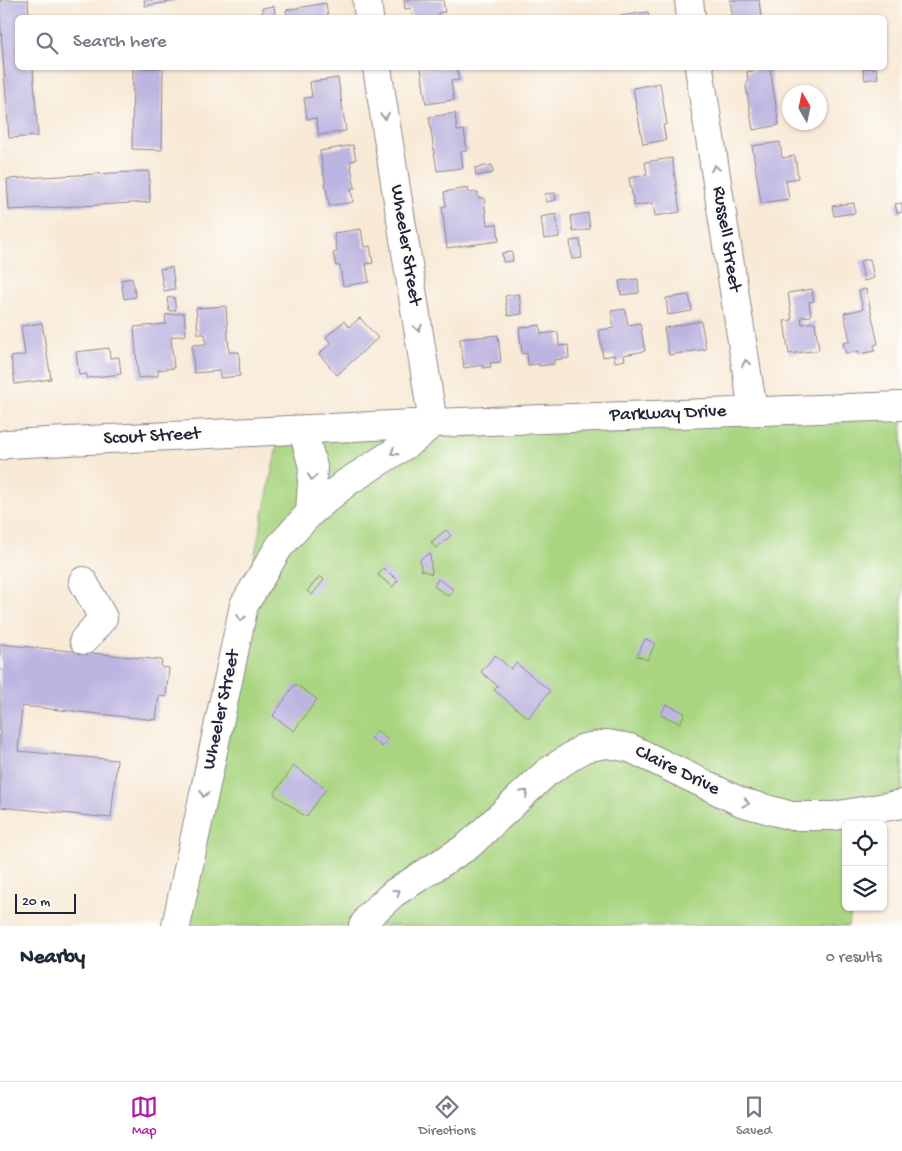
<!DOCTYPE html>
<html lang="en">
<head>
<meta charset="utf-8">
<style>
  :root { --surface:#fff; --page:#f2f2f3; --text:#1f2937; --muted:#747a83; --line:#e0e1e3; --accent:#b5179e }
  body { margin:0; font-family:"Gochi Hand",sans-serif; background:var(--page); color:var(--text) }
  .controls { position:absolute; right:15px; bottom:15px; display:grid; overflow:hidden; border-radius:8px; box-shadow:0 1px 4px #0004 }
  .controls button { width:45px; height:45px; display:grid; place-items:center; padding:0; border:0; border-bottom:1px solid var(--line); background:var(--surface); color:var(--text); font:25px sans-serif }
  .compass { position:absolute; left:782px; top:85px; width:45px; height:45px; border-radius:50%; background:var(--surface); box-shadow:0 1px 4px #0004; rotate:351deg }
  .scale { position:absolute; left:15px; bottom:12px; width:61px; box-sizing:border-box; padding-left:5px; border:2px solid #22223b; border-top:0; font-size:14px; line-height:18px; white-space:nowrap; color:#22223b; -webkit-text-stroke:4px #fdfcf7; paint-order:stroke }
  .list { margin:0; padding:0; list-style:none }
  h2 { display:flex; justify-content:space-between; align-items:center; height:65px; margin:0; padding:0 20px; font-size:21px }
  h2 small { font-size:16px; font-weight:400; color:var(--muted) }
  .icon { flex:none; width:28px; height:28px; fill:none; stroke:currentColor; stroke-width:2; stroke-linecap:round; stroke-linejoin:round }
  .map { position:relative; flex:none; width:902px; height:926px; overflow:hidden }
  .search { position:absolute; background:var(--surface); box-shadow:0 1px 4px #0004; left:15px; right:15px; top:15px; height:55px; display:flex; align-items:center; gap:12px; box-sizing:border-box; padding:0 18px; border-radius:8px; color:var(--muted); font-size:19px }
  .sheet { height:155px; background:var(--surface) }
  nav { display:flex; justify-content:space-around; align-items:center; box-sizing:border-box; height:70px; border-top:1px solid var(--line); background:var(--surface); font-size:14px; color:var(--muted) }
  nav a { display:grid; justify-items:center; gap:2px }
  nav .on { color:var(--accent) }
  .map>svg:first-child { display:block }
  .green { fill:#a9d581; stroke:#667c5e }
  .building { fill:#bdb5e1 }
  .lines { fill:none; stroke-linecap:round; stroke-linejoin:round }
  .minor-casing { stroke:#8d8688; stroke-width:30 }
  .minor { stroke:#fff; stroke-width:28 }
  .oneway { stroke:#9c9ca7 }
  .labels { text-anchor:middle; dominant-baseline:central; stroke-width:5; stroke-linejoin:round; paint-order:stroke }
  .street-label { font-size:19px; fill:#22223b; stroke:#fdfcf7 }
</style>
</head>
<body>
<div class="map">
<svg width="902" height="926" viewBox="0 0 902 926">
  <rect width="100%" height="100%" fill="#fdfcf7"/>
  <filter id="ink" filterUnits="userSpaceOnUse"><feTurbulence type="fractalNoise" baseFrequency=".02" numOctaves="2"/><feDisplacementMap in="SourceGraphic" scale="10" xChannelSelector="R" yChannelSelector="G"/><feConvolveMatrix kernelMatrix="1 2 1 2 8 2 1 2 1" color-interpolation-filters="sRGB"/></filter>
  <filter id="wash" filterUnits="userSpaceOnUse"><feTurbulence type="fractalNoise" baseFrequency=".0096" numOctaves="4" result="noise"/><feDisplacementMap in="SourceGraphic" scale="20" xChannelSelector="R" yChannelSelector="G"/><feGaussianBlur stdDeviation="1.12" result="paint"/><feColorMatrix in="noise" values="0 0 0 0 0 0 0 0 0 0 0 0 0 0 0 0 0 1.4 0 .05"/><feComposite in="paint" operator="in"/></filter>
  <g filter="url(#wash)">
    <rect width="100%" height="100%" fill="#f8e9d6"/>
    <!-- green -->
    <path class="green" d="M 902,411 L 902,796 L 878,817 L 875,825 L 846,825 L 846,907 L 853,907 L 848,926 L 183,926 L 234,657 L 280,432 Z"/>
    <g id="blocks">
      <!-- building -->
      <path class="building" d="M 0,0 L 28,0 L 29,18 L 18,18 L 18,68 L 33,68 L 38,136 L 9,138 L 0,17 Z
        M 144,0 L 176,0 L 176,1 L 145,6 Z
        M 404,0 L 443,0 L 445,12 L 438,13 L 439,18 L 412,18 L 411,8 L 405,9 Z
        M 730,0 L 759,0 L 761,18 L 733,18 Z
        M 326,3 L 328,18 L 287,18 L 286,10 Z
        M 274,6 L 275,15 L 263,16 L 262,8 Z
        M 648,12 L 649,18 L 620,18 L 619,16 Z
        M 133,68 L 163,68 L 162,150 L 132,149 Z
        M 421,68 L 457,68 L 459,80 L 451,81 L 454,100 L 426,104 Z
        M 770,68 L 779,125 L 753,130 L 746,86 L 748,82 L 747,72 Z
        M 869,68 L 876,68 L 878,78 L 865,80 L 863,69 Z
        M 338,78 L 346,131 L 319,135 L 316,118 L 307,119 L 304,98 L 312,97 L 310,82 Z
        M 660,83 L 667,124 L 663,125 L 666,140 L 643,144 L 633,88 Z
        M 455,113 L 457,131 L 464,130 L 467,151 L 461,152 L 463,168 L 437,171 L 429,117 Z
        M 780,142 L 782,158 L 795,156 L 798,178 L 786,180 L 789,199 L 761,203 L 752,146 Z
        M 353,145 L 356,160 L 350,161 L 355,188 L 351,188 L 353,202 L 329,206 L 320,151 Z
        M 672,158 L 680,212 L 655,216 L 653,203 L 634,206 L 629,178 L 647,175 L 645,162 Z
        M 492,165 L 493,173 L 476,176 L 475,168 Z
        M 149,171 L 150,202 L 9,210 L 7,179 Z
        M 468,188 L 469,193 L 478,192 L 478,198 L 484,198 L 487,225 L 497,224 L 499,241 L 447,248 L 442,207 L 446,206 L 444,192 Z
        M 555,193 L 556,200 L 546,202 L 545,194 Z
        M 854,203 L 855,213 L 834,216 L 832,206 Z
        M 902,203 L 902,212 L 897,213 L 895,204 Z
        M 588,213 L 590,229 L 573,232 L 571,216 Z
        M 556,214 L 559,237 L 544,239 L 541,217 Z
        M 361,229 L 364,247 L 370,246 L 373,263 L 366,264 L 369,282 L 343,286 L 340,266 L 336,266 L 333,253 L 337,252 L 334,233 Z
        M 580,240 L 582,258 L 572,259 L 570,241 Z
        M 512,252 L 513,261 L 503,262 L 502,253 Z
        M 870,259 L 874,278 L 864,281 L 860,261 Z
        M 172,267 L 175,289 L 164,291 L 160,269 Z
        M 132,278 L 136,297 L 124,299 L 121,280 Z
        M 638,279 L 639,293 L 621,295 L 619,281 Z
        M 812,289 L 814,301 L 809,302 L 811,316 L 801,317 L 802,324 L 815,322 L 819,350 L 789,354 L 784,321 L 792,320 L 788,293 Z
        M 866,289 L 878,344 L 874,345 L 875,351 L 859,354 L 859,351 L 846,353 L 843,343 L 850,341 L 844,313 L 863,309 L 859,291 Z
        M 519,294 L 522,314 L 508,316 L 505,296 Z
        M 689,295 L 692,311 L 668,315 L 666,298 Z
        M 174,297 L 176,310 L 169,311 L 167,298 Z
        M 226,306 L 229,352 L 239,352 L 240,376 L 220,378 L 220,371 L 194,373 L 192,345 L 206,344 L 205,334 L 198,334 L 196,308 Z
        M 625,309 L 628,325 L 640,323 L 645,351 L 624,355 L 625,360 L 615,362 L 614,355 L 603,357 L 599,330 L 614,328 L 611,311 Z
        M 184,313 L 186,335 L 171,337 L 174,368 L 158,370 L 158,376 L 138,378 L 134,327 L 166,324 L 165,315 Z
        M 360,318 L 378,338 L 337,375 L 319,354 L 331,343 L 326,337 L 344,321 L 349,327 Z
        M 701,321 L 706,349 L 669,355 L 664,328 Z
        M 42,323 L 51,379 L 15,384 L 11,357 L 25,355 L 21,326 Z
        M 540,325 L 541,334 L 558,332 L 559,346 L 568,345 L 569,358 L 554,360 L 554,364 L 539,366 L 539,364 L 528,365 L 527,353 L 522,354 L 519,328 Z
        M 498,335 L 501,362 L 490,363 L 491,367 L 483,368 L 483,365 L 464,368 L 460,339 Z
        M 109,348 L 110,358 L 119,357 L 121,374 L 87,378 L 87,374 L 79,375 L 76,352 Z
        M 446,530 L 451,536 L 436,548 L 431,542 Z
        M 430,553 L 432,574 L 421,570 L 420,559 Z
        M 383,568 L 398,580 L 393,587 L 378,575 Z
        M 320,576 L 324,580 L 312,595 L 307,591 Z
        M 438,579 L 453,589 L 448,596 L 434,586 Z
        M 645,639 L 655,643 L 648,660 L 637,656 Z
        M 0,644 L 162,660 L 161,667 L 169,668 L 166,697 L 159,696 L 156,720 L 22,706 L 18,751 L 117,760 L 111,818 L 0,807 Z
        M 495,655 L 511,669 L 516,663 L 550,691 L 528,718 L 494,690 L 498,686 L 481,672 Z
        M 295,684 L 317,699 L 294,731 L 273,716 Z
        M 666,704 L 685,713 L 680,723 L 661,715 Z
        M 377,731 L 388,740 L 382,747 L 371,738 Z
        M 294,766 L 326,789 L 306,817 L 274,794 Z"/>
    </g>
  </g>
  <g filter="url(#ink)">
    <use href="#blocks" fill-opacity="0" stroke="#8d8688" stroke-width="1"/>
    <g class="lines">
      <defs>
        <path id="minor" d="M 367,0 L 369,18
          M 689,0 L 691,18
          M 377,68 L 433,423
          M 699,68 L 753,411
          M 0,446 L 7,444 L 433,423 L 902,406
          M 310,513 L 346,483 L 413,440 L 433,423
          M 83,581 L 103,618 L 84,640
          M 176,926 L 244,605 L 279,547 L 310,513 L 313,467 L 303,430
          M 363,926 L 370,915 L 394,893 L 468,846 L 546,773 L 584,748 L 607,744 L 630,748 L 741,802 L 792,816 L 834,816 L 902,804"/>
      </defs>
      <!-- minor casing -->
      <use href="#minor" class="minor-casing"/>
      <!-- minor -->
      <use href="#minor" class="minor"/>
    </g>
    <!-- one-way arrows -->
    <defs><path id="oneway-chevron" d="M-2-3.5L2.5 0L-2 3.5" fill="none" stroke-width="1.6" stroke-linecap="round" stroke-linejoin="round" transform="scale(1.25)"/></defs>
    <g class="oneway">
      <use href="#oneway-chevron" transform="translate(385 116) rotate(81)"/>
      <use href="#oneway-chevron" transform="translate(715 168) rotate(-99)"/>
      <use href="#oneway-chevron" transform="translate(418 328) rotate(81)"/>
      <use href="#oneway-chevron" transform="translate(746 363) rotate(-99)"/>
      <use href="#oneway-chevron" transform="translate(394 452) rotate(147)"/>
      <use href="#oneway-chevron" transform="translate(312 477) rotate(94)"/>
      <use href="#oneway-chevron" transform="translate(241 618) rotate(102)"/>
      <use href="#oneway-chevron" transform="translate(525 793) rotate(-43)"/>
      <use href="#oneway-chevron" transform="translate(204 794) rotate(102)"/>
      <use href="#oneway-chevron" transform="translate(746 803) rotate(17)"/>
      <use href="#oneway-chevron" transform="translate(397 892) rotate(-36)"/>
    </g>
  </g>
  <g class="labels">
    <!-- street labels -->
    <g class="street-label">
      <text transform="translate(726 239) rotate(81)">Russell Street</text>
      <text transform="translate(405 245) rotate(81)">Wheeler Street</text>
      <text transform="translate(668 414) rotate(-2)">Parkway Drive</text>
      <text transform="translate(152 437) rotate(-3)">Scout Street</text>
      <text transform="translate(222 710) rotate(-78)">Wheeler Street</text>
      <text transform="translate(677 771) rotate(26)">Claire Drive</text>
    </g>
  </g>
</svg>
<div class="controls">
<button><svg class="icon" aria-label="locate" viewBox="0 0 24 24"><circle cx="12" cy="12" r="6"/><path d="M12 2v4M12 18v4M2 12h4M18 12h4"/></svg></button>
<button><svg class="icon" aria-label="layers" viewBox="0 0 24 24"><path d="M12 4l9 5-9 5-9-5zM3 14l9 5 9-5"/></svg></button>
</div>
<svg class="compass" viewBox="-18 -18 36 36"><path d="M0-13l5 13h-10z" fill="#e53935"/><path d="M0 13l5-13h-10z" fill="#747a83"/></svg>
<div class="scale">20 m</div>
<div class="search"><svg class="icon" aria-label="search" viewBox="0 0 24 24"><circle cx="10" cy="10" r="6"/><path d="M15 15l6 6"/></svg>Search here</div>
</div>
<section class="sheet">
<h2>Nearby<small>0 results</small></h2>
<ul class="list">
</ul>
</section>
<nav>
<a class="on"><svg class="icon" aria-label="map" viewBox="0 0 24 24"><path d="M3 6l6-2 6 2 6-2v14l-6 2-6-2-6 2zM9 4v14M15 6v14"/></svg>Map</a>
<a><svg class="icon" aria-label="directions" viewBox="0 0 24 24"><path d="M12 3l9 9-9 9-9-9zM9 14v-3h6M13 9l2 2-2 2"/></svg>Directions</a>
<a><svg class="icon" aria-label="saved" viewBox="0 0 24 24"><path d="M7 4h10v16l-5-4-5 4z"/></svg>Saved</a>
</nav>
</body>
</html>
